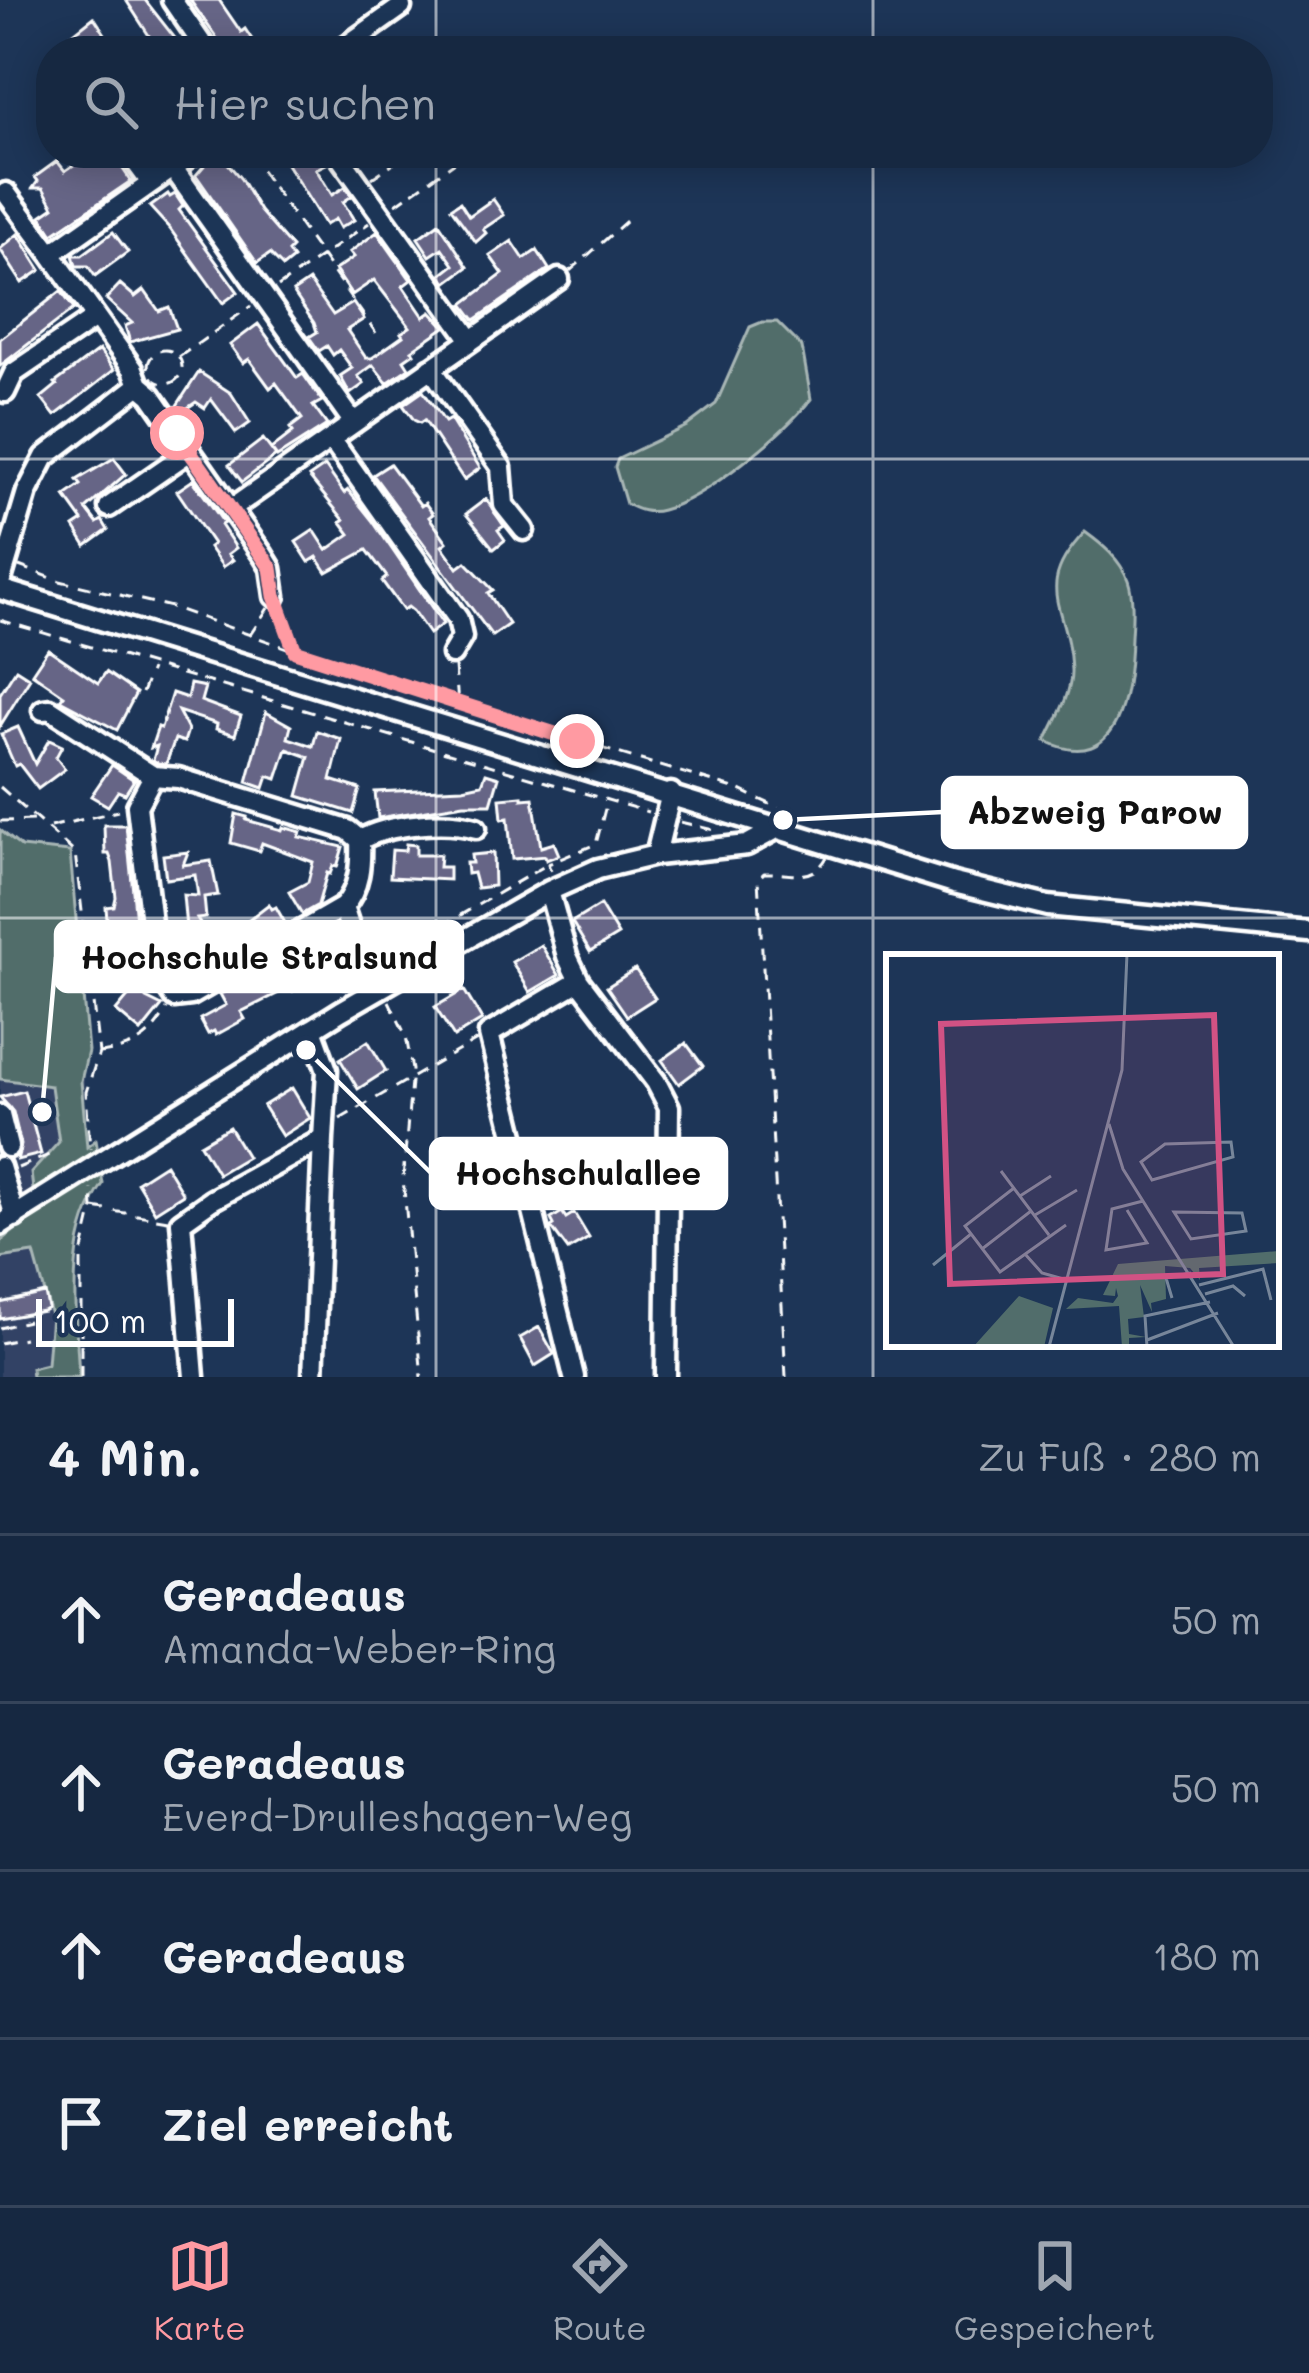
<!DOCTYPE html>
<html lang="de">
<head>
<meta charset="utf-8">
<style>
  :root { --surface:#162841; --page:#23344c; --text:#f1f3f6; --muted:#9ea6b1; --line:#35445a; --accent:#ff9aa2 }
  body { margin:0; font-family:Mali,sans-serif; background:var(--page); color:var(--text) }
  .scale { position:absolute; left:36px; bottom:30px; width:198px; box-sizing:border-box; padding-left:12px; border:6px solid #fff; border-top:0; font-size:33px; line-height:42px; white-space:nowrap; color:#fff; -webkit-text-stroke:9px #1d3557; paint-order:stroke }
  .stop { position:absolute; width:36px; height:36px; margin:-27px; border:9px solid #ff9aa2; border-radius:50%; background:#fff }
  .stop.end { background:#ff9aa2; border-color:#fff; box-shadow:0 3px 12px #0008 }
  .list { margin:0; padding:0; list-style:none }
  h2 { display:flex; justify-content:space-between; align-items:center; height:156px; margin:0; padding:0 48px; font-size:51px }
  h2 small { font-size:39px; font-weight:400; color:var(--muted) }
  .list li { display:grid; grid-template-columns:78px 1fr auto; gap:36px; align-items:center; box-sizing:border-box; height:168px; padding:0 48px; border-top:3px solid var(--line) }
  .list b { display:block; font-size:45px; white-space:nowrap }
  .list p { margin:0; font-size:39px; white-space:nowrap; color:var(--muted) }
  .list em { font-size:39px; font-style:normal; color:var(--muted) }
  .icon { flex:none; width:66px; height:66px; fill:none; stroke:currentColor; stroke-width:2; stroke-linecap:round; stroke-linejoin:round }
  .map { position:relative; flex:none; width:1309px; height:1377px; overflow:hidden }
  .search { position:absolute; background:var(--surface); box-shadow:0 6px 30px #0003; left:36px; right:36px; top:36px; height:132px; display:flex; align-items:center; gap:30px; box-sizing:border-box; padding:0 42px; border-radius:48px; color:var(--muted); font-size:45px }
  .sheet { height:828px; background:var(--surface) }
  nav { display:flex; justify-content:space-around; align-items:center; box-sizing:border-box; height:168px; border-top:3px solid var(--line); background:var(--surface); font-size:33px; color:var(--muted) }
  nav a { display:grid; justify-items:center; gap:6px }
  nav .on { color:var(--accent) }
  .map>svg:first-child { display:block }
  .built { fill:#334365 }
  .green { fill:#516d6b; stroke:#a8b6b5; stroke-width:3 }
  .building { fill:#666586; stroke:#fff; stroke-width:3 }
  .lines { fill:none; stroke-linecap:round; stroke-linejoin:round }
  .minor-casing { stroke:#fff; stroke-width:27 }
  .path { stroke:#fff; stroke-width:3; stroke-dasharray:12 9; stroke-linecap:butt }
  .minor { stroke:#1d3557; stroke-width:18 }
  .route { stroke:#ff9aa2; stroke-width:15 }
  .grid { fill:none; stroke:#fff; stroke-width:3; stroke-opacity:0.55 }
  .inset-road { fill:none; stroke:#77869a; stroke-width:3 }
  .view { fill:#d15284; fill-opacity:0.15; stroke:#d15284; stroke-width:6 }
  .inset-edge { fill:none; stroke:#fff; stroke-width:6 }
  .leader { fill:none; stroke:#fff; stroke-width:4.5 }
  .callout-dot { fill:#fff; stroke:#1d3557; stroke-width:4.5 }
  .callout { fill:#fff; stroke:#fff; stroke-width:4.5 }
  .callout-label { font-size:33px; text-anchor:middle; font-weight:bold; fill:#111 }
</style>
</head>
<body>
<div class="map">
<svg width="1309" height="1377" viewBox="0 0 1309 1377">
  <rect width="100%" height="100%" fill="#1d3557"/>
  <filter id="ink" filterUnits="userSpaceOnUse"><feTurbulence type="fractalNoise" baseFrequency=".00833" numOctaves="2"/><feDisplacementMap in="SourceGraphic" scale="24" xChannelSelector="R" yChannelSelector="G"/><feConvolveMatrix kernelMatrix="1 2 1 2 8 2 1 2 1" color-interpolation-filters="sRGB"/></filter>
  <g filter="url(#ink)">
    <!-- built -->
    <path class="built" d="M 0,857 L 84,1052 L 84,1217 L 70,1268 L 72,1377 L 0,1377 Z"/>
    <!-- green -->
    <path class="green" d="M 762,322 L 777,322 L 802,347 L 811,399 C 783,434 705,499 662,510 C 648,514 638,510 626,504 L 615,467 L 618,459 L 687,426 L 716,404 L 750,327 Z
      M 1085,532 C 1103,545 1120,559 1128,580 C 1134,597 1132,620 1131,637 C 1130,686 1121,778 1046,741 C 1056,719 1072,694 1071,670 C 1069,606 1030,590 1085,532 Z
      M 0,830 L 21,847 L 70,852 L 88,1051 L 81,1081 L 87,1147 L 96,1140 L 103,1184 C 64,1239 76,1313 79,1377 L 32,1377 L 31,1368 L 47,1364 L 51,1315 L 34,1253 L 0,1258 L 0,1242 L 36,1213 L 31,1173 L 59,1142 L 51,1086 L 0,1079 Z"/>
    <!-- building -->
    <path class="building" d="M 126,0 L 145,0 L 185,51 L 159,51 Z
      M 190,0 L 219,0 L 241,32 L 245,29 L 255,44 L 244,51 L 226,51 Z
      M 94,17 L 107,37 L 90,48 L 86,42 L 74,51 L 67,51 L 61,43 Z
      M 91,153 L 112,153 L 131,181 L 53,234 L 41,216 L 54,207 L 43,188 L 33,188 L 38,181 L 35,177 L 57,161 L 65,171 Z
      M 215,153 L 219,153 L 241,179 L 260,211 L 292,248 L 288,252 L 293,259 L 283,267 L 270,254 L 257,263 L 196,175 Z
      M 280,153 L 324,153 L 328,163 L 316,169 L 332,195 L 345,187 L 352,196 L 343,202 L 354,220 L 340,228 L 335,219 L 325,225 Z
      M 168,194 L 170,197 L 175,194 L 183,206 L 179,210 L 238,292 L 223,303 L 170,229 L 150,207 Z
      M 493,199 L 504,215 L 483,229 L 486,233 L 476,242 L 451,208 L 460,202 L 469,216 Z
      M 439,223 L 468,267 L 446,283 L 441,275 L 454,265 L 442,248 L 430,256 L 418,238 Z
      M 113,232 L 128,252 L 95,276 L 88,266 L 76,266 L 73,255 L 82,255 Z
      M 377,232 L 411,280 L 403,286 L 424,317 L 431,312 L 445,327 L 412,350 L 414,353 L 404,360 L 409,368 L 387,383 L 373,365 L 358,376 L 364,384 L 350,394 L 340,376 L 352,368 L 339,350 L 333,355 L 327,346 L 319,351 L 309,337 L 317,332 L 314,323 L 293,292 L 309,281 L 333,315 L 353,303 L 364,319 L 347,330 L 366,358 L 372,358 L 403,336 L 401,333 L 410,327 L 374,280 L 352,295 L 335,270 L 354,257 L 350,252 Z
      M 18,234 L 41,270 L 22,283 L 0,249 Z
      M 512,241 L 524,259 L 537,250 L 549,269 L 475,320 L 463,304 L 503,274 L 490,256 Z
      M 120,284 L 135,297 L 144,290 L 159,311 L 169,307 L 177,329 L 130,342 L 125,326 L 132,323 L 106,299 Z
      M 61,291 L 74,309 L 0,366 L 0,339 Z
      M 258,324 L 297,378 L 303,374 L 322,401 L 313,406 L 327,425 L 277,457 L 271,449 L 293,432 L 290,428 L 302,419 L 276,383 L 270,388 L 249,359 L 243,363 L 230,345 Z
      M 99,350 L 114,370 L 55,416 L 41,398 L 57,385 L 55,383 Z
      M 199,372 L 231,393 L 250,423 L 236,433 L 211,399 L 205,408 L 196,402 L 180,413 L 176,407 Z
      M 423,391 L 445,422 L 450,419 L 480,468 L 464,480 L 424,420 L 420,423 L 414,420 L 403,405 Z
      M 263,439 L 276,456 L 242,482 L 229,465 Z
      M 114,458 L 126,474 L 86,509 L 97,523 L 102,520 L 108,530 L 86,546 L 74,527 L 83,521 L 65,496 L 81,485 L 77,480 Z
      M 390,464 L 421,506 L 425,503 L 433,514 L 429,517 L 447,542 L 442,546 L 458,568 L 466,562 L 493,590 L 488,593 L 509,624 L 492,636 L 373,475 Z
      M 325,466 L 344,493 L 348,490 L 372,520 L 443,624 L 429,634 L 413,611 L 408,607 L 403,610 L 382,581 L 387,577 L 367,550 L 327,572 L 317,557 L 309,562 L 296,542 L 314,530 L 327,550 L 350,534 L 341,522 L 344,520 L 309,477 Z
      M 193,480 L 224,523 L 221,525 L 236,548 L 228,554 L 233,560 L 223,567 L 209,547 L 213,544 L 177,491 Z
      M 486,499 L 504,526 L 498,530 L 505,540 L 494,549 L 466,514 Z
      M 48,649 L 98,683 L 106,672 L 136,693 L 117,730 L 60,700 L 64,695 L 32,673 Z
      M 16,669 L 30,678 L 0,726 L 0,694 Z
      M 190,684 L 205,687 L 201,701 L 241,716 L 235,735 L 216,729 L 217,724 L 178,711 L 188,730 L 184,742 L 175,739 L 166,764 L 158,763 L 153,760 L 157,746 L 151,748 L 158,727 L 161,728 L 172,693 L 187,698 Z
      M 266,712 L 291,726 L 288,738 L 313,746 L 317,731 L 341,739 L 331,780 L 360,789 L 353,813 L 298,796 L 309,757 L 287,749 L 277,779 L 268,776 L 264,788 L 247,782 Z
      M 18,727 L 35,764 L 49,740 L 62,746 L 56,757 L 65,769 L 38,789 L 19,764 L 15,766 L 1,734 Z
      M 112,765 L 134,780 L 125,794 L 118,791 L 108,806 L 91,796 Z
      M 486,773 L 499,777 L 491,804 L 464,804 L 378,818 L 375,792 L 463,788 L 482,784 Z
      M 522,796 L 522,799 L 533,798 L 541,847 L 554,843 L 559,855 L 546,860 L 545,856 L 512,859 L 508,818 L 502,819 L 500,798 Z
      M 236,814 L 247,817 L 246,820 L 282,830 L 283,827 L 301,832 L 299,837 L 343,847 L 337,867 L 333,866 L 330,874 L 327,873 L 318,905 L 302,914 L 289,892 L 308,882 L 313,862 L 262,843 L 259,851 L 231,843 Z
      M 104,825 L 126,825 L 143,987 L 146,998 L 162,1006 L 141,1032 L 116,1011 L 137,986 L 122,988 L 117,958 L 96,960 L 95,949 L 118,946 L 116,919 L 107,920 L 106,907 L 114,906 L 116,897 L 112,862 L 109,854 L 105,854 Z
      M 406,844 L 416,845 L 416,855 L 440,855 L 439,867 L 449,867 L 449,880 L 390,877 L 392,850 L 405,851 Z
      M 188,852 L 183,865 L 211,861 L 218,895 L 204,897 L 206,918 L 197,919 L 211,941 L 199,948 L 186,928 L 183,895 L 198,896 L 195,875 L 166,879 L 163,855 Z
      M 493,853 L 494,886 L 477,888 L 473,873 L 467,874 L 466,863 L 472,863 L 471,855 Z
      M 269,904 L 272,909 L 276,907 L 285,923 L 232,955 L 223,939 Z
      M 600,905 L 618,935 L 590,952 L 572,922 Z
      M 541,945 L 559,975 L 530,992 L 512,962 Z
      M 300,949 L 316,979 L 293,991 L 291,987 L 241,1012 L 245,1019 L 216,1035 L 214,1031 L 208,1034 L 200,1019 L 226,1005 L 220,994 L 269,971 L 266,967 Z
      M 635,969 L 655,998 L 627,1016 L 607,987 Z
      M 464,990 L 482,1020 L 454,1037 L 435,1007 Z
      M 368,1041 L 386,1071 L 358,1089 L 340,1059 Z
      M 686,1043 L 703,1066 L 679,1084 L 662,1060 Z
      M 292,1088 L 310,1118 L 282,1136 L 263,1106 Z
      M 24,1091 L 41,1154 L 17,1160 L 21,1145 L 13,1112 L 0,1097 Z
      M 229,1127 L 247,1157 L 218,1174 L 200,1144 Z
      M 165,1164 L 183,1194 L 155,1212 L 137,1182 Z
      M 562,1212 L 566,1218 L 574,1213 L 589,1238 L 568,1250 L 551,1227 L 554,1225 L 551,1219 Z
      M 45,1293 L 48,1308 L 43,1311 L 0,1319 L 0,1303 Z
      M 539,1327 L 554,1354 L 535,1366 L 520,1338 Z"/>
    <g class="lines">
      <defs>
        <path id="minor" d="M 172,0 L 207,51
          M 339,51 L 401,7
          M 129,153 L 151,183
          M 194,153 L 51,254 L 133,369 L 139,385 L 151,395 L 263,555 L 271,568 L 275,596
          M 337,153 L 471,340
          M 173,168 L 354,423
          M 6,193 L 51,254
          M 431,368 L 501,467 L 504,505 L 524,530
          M 5,392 L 14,373 L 95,318
          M 331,439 L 458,619 L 462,637 L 452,654
          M 109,507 L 190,451
          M 231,509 L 559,279
          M 0,583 L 27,492 L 45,457 L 139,385
          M 0,589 L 954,883 L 1048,906 L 1309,932
          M 43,710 L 50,709 L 153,776
          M 153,776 L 178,778 L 348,830 L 360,840 C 361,864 360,888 343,907 L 191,995 L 174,997 L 157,972 L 137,806 Z
          M 360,840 C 388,824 446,819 476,828
          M 656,855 L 671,793
          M 549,891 L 567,956 L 579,981
          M 343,907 L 352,935 L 384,985
          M 312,1029 L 327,1070 L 323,1139
          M 0,1115 L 8,1147
          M 0,1167 L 15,1217
          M 0,1225 L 341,1011 L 549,891 L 598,869 L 656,855 L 747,845 L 778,828
          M 194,1377 L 181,1222 L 212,1200 L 323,1139 L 313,1377
          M 574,1377 L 489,1034 L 579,981 L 656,1082 L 669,1107 L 666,1377"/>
      </defs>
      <!-- minor casing -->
      <use href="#minor" class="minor-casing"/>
      <!-- path -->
      <path class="path" d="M 249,153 L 376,333
        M 372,178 L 408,153
        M 396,204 L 468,153
        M 570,271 L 632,216
        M 278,287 L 369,223
        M148 367a17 17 0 1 1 34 0a17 17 0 1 1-34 0Z
        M 179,357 L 251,306
        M 19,566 L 60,581 L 171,607 L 386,683 L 740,790 L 802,819
        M 282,608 L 294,651
        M 0,620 L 648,812
        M 250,635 L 268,608
        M 455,667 L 458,704
        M 142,693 L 151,669
        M 0,787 L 75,853 L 99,1053 L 86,1092 L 90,1149
        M 0,821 L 34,820
        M 680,822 L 718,831
        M 50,827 L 118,811
        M 551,871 L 548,864 L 596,844 L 607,801
        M 387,958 L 548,864
        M 344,990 L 358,976
        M 389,1001 L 406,1036 L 412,1070 L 403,1179 L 422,1377
        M 99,1053 C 133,1049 150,1040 167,1009
        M 340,1119 L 477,1040
        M 18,1168 L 49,1155
        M 94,1208 L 168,1220
        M 0,1328 L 28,1321
        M 0,1343 L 24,1338
        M 81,1377 L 81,1259 L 93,1208 L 92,1189
        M 786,1377 L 758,879 L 764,873 C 790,872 812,884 827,857"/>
      <!-- minor -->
      <use href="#minor" class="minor"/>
    </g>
  </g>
  <g class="lines" filter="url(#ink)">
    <!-- route -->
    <path class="route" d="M 177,433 L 271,568 L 275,596 L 295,651 L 577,741"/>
  </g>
  <!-- grid -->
  <path class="grid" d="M 436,0 L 436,51M 873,0 L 873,51M 436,153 L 436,1377M 873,153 L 873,1377M 0,459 L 1309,459M 0,918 L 1309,918"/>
  <!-- overview -->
  <g transform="translate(886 954)">
    <rect width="393" height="393" fill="#1d3557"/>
    <path d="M 393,297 L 393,309 L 313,314 L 314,326 L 304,314 L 279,312 L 280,345 L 265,349 L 266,358 L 254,331 L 258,363 L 242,365 L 243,380 L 260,383 L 243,384 L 243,393 L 236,393 L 233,352 L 180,355 L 192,344 L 227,349 L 232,342 L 230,334 L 229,342 L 217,341 L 232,310 ZM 133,342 L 167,354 L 158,393 L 87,393 Z" fill="#516d6b"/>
    <path class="inset-road" d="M 223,170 L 237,215 L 348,393M 345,188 L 347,203 L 266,226 L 255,208 L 279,190 ZM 115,217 L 163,281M 128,234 L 79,272 L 114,318 L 180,271M 134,242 L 165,222M 241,256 L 261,289 L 220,296 L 226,255 L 257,247M 288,258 L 356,259 L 360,277 L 305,285 ZM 149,261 L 191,236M 96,295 L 145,257M 139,300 L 156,319 L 181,326M 47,311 L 85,280M 313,331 L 377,315 L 385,346M 319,340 L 347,332 L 359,342M 286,344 L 280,324 L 305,319M 261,386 L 332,359M 163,393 L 236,116 L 241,0M 261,393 L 259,362 L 324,348"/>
    <path class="view" d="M 328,61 L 337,320 L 64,330 L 55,70 Z"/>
    <rect width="393" height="393" class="inset-edge"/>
  </g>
  <!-- callouts -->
  <path class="leader" d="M783 820L943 812M42 1112L56 957M306 1050L431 1173"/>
  <g class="callout-dot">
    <circle cx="783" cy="820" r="12"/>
    <circle cx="42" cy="1112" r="12"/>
    <circle cx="306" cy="1050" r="12"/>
  </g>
  <g class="callout">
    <rect x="943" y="778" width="303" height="69" rx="12"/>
    <rect x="56" y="922" width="406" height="69" rx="12"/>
    <rect x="431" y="1139" width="295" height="69" rx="12"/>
  </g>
  <g class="callout-label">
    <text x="1095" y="824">Abzweig Parow</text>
    <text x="259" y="969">Hochschule Stralsund</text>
    <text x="578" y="1185">Hochschulallee</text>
  </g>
</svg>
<div class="scale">100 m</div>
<div class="stop" style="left:177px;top:433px"></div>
<div class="stop end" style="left:577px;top:741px"></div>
<div class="search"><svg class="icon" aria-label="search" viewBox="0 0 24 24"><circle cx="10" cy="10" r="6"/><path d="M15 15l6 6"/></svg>Hier suchen</div>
</div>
<section class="sheet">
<h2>4 Min.<small>Zu Fuß · 280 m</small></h2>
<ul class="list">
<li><svg class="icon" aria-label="ahead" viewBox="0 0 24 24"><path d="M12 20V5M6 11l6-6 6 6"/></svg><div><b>Geradeaus</b><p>Amanda-Weber-Ring</p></div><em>50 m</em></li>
<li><svg class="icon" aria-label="ahead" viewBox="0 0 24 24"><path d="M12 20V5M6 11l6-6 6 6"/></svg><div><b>Geradeaus</b><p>Everd-Drulleshagen-Weg</p></div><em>50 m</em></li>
<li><svg class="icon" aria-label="ahead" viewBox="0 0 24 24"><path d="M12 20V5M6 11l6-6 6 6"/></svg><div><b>Geradeaus</b></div><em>180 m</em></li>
<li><svg class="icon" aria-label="arrive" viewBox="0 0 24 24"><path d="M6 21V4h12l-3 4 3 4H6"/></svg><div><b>Ziel erreicht</b></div></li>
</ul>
</section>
<nav>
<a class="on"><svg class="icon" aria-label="map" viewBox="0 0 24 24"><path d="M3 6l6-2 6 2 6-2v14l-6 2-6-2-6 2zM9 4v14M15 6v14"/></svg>Karte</a>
<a><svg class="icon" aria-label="directions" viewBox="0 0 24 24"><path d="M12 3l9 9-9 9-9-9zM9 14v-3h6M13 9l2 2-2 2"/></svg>Route</a>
<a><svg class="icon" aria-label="saved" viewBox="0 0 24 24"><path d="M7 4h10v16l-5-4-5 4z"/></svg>Gespeichert</a>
</nav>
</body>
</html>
